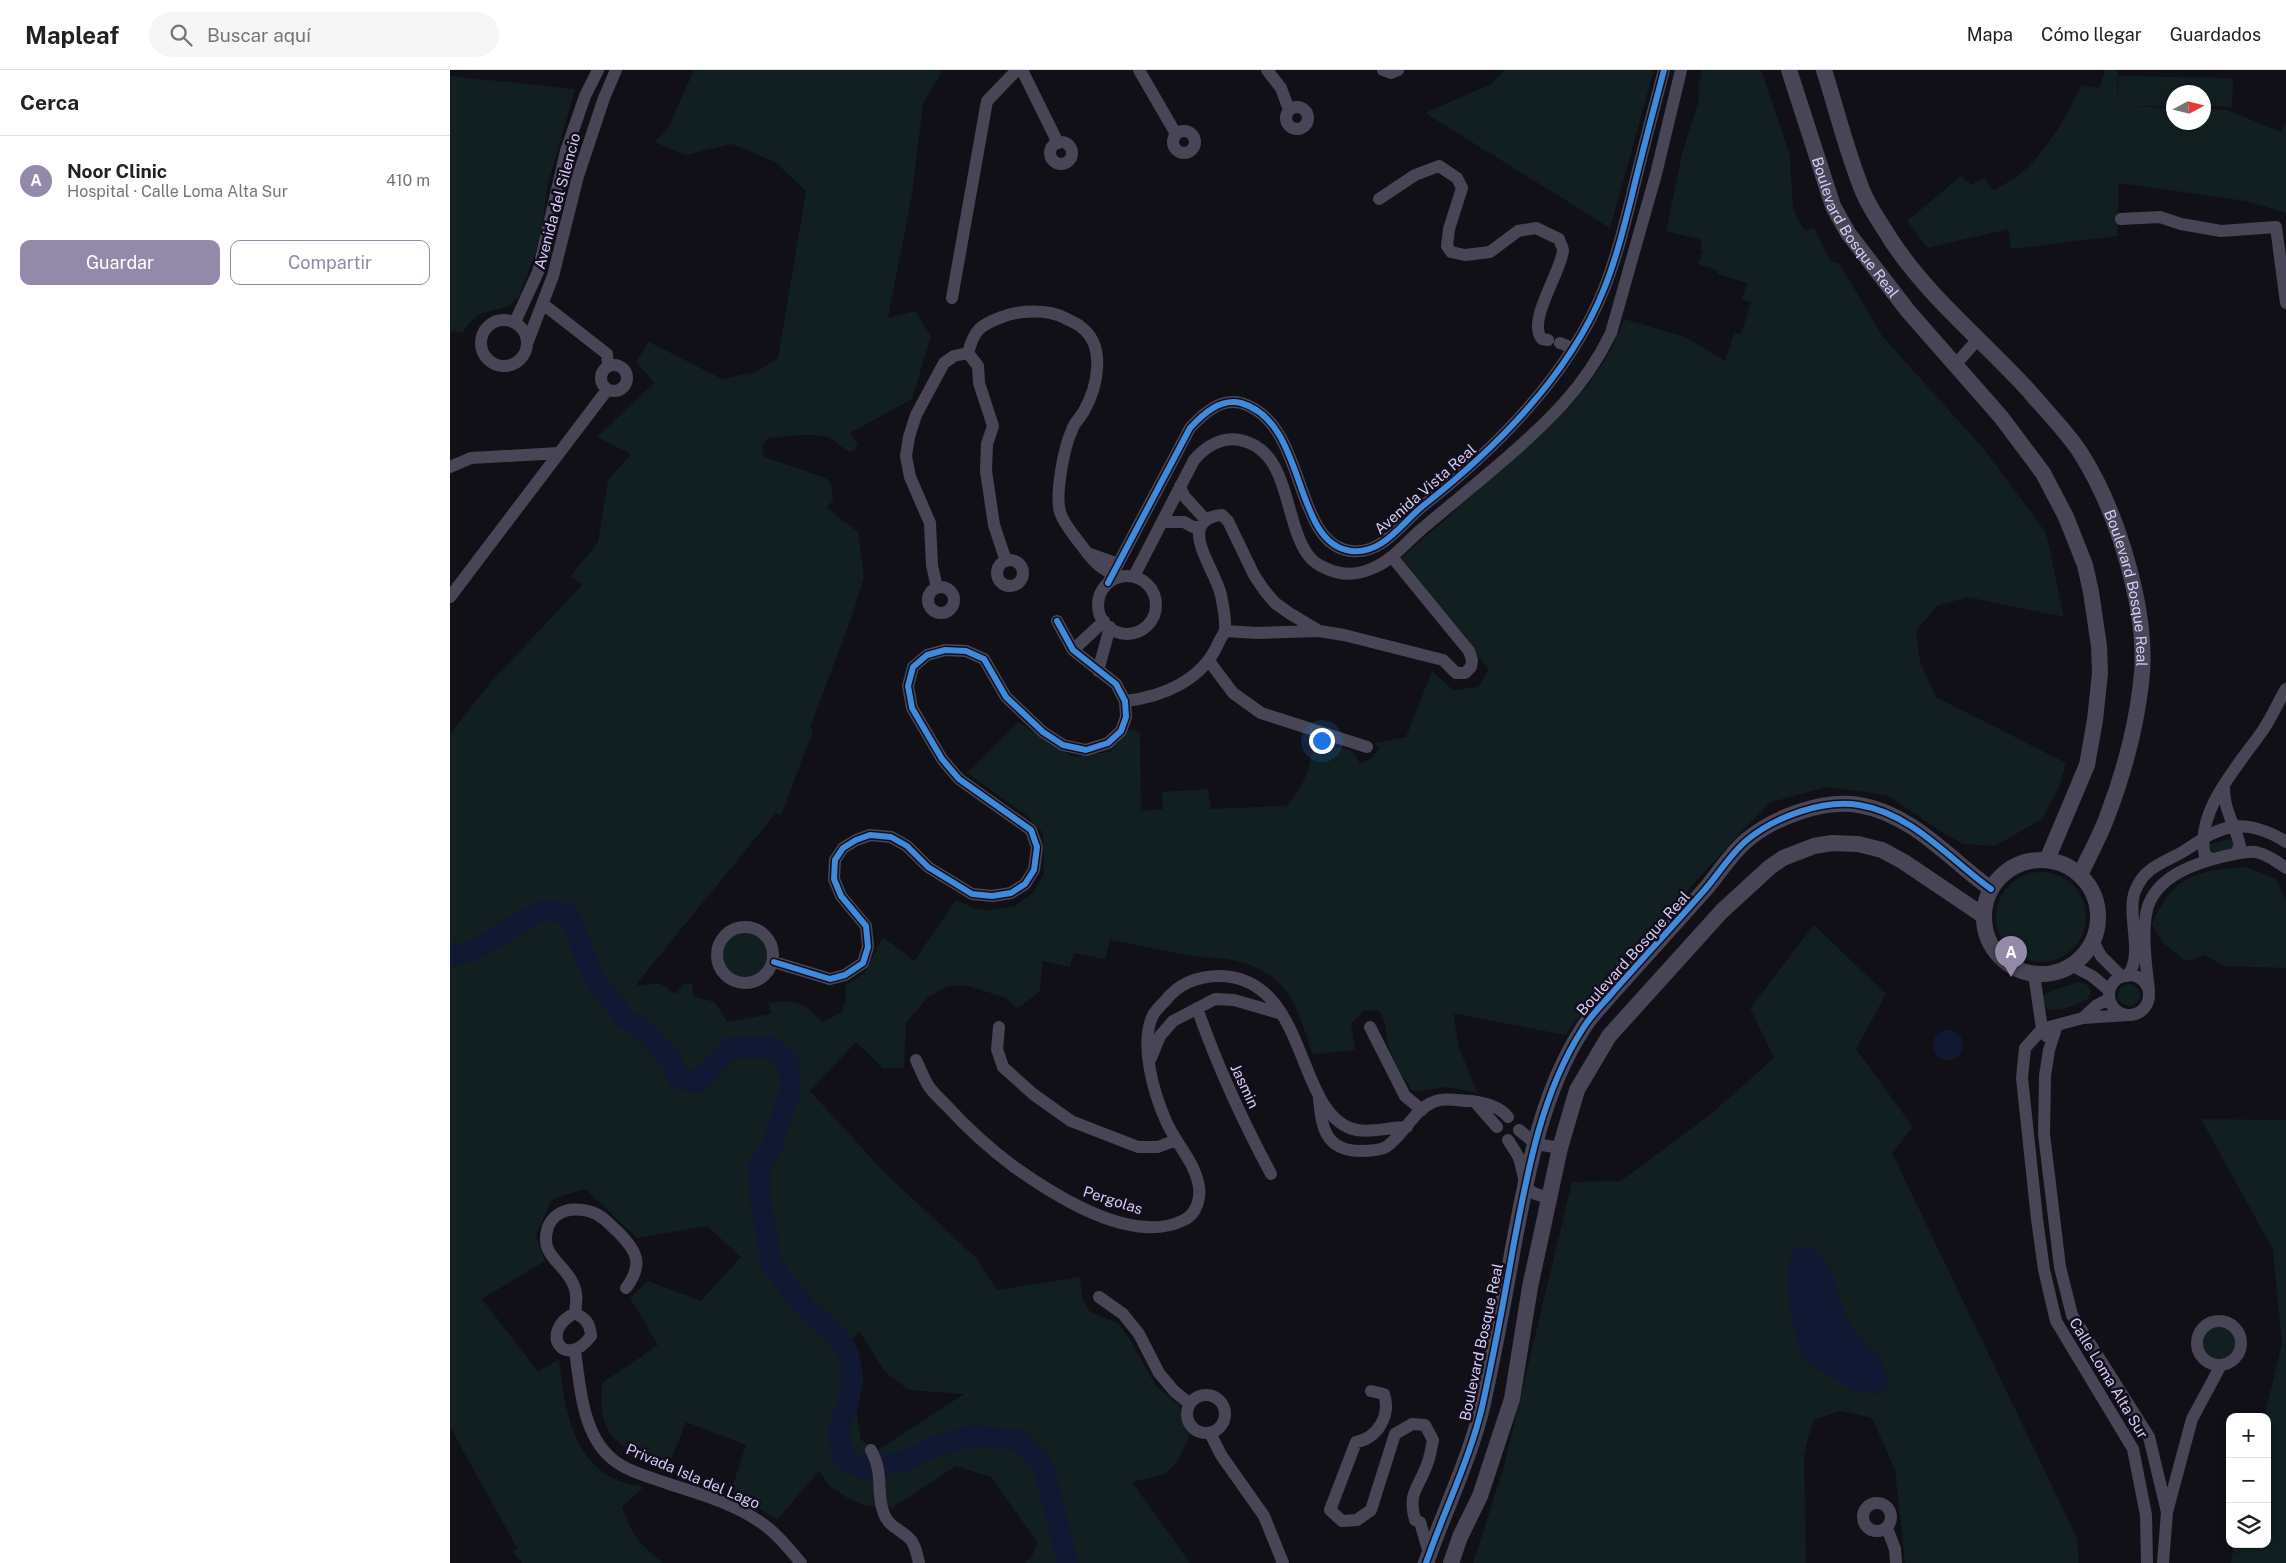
<!DOCTYPE html>
<html lang="es">
<head>
<meta charset="utf-8">
<style>
  :root { --surface:#fff; --page:#f6f6f6; --text:#202124; --muted:#757577; --line:#e0e0e0; --accent:#938aa9 }
  body { margin:0; font-family:"Public Sans",sans-serif; background:var(--page); color:var(--text) }
  .controls { position:absolute; right:15px; bottom:15px; display:grid; overflow:hidden; border-radius:10px; box-shadow:0 2px 8px #0003 }
  .controls button { width:45px; height:45px; display:grid; place-items:center; padding:0; border:0; border-bottom:1px solid var(--line); background:var(--surface); color:var(--text); font:25px sans-serif }
  .compass { position:absolute; left:1716px; top:15px; width:45px; height:45px; border-radius:50%; background:var(--surface); box-shadow:0 2px 8px #0003; rotate:83deg }
  .you { position:absolute; left:871px; top:670px; width:18px; height:18px; margin:-12px; border:4px solid #fff; border-radius:50%; background:#1a73e8; box-shadow:0 0 0 8px #1a73e833 }
  .badge { display:grid; place-items:center; width:32px; height:32px; border-radius:50%; background:var(--accent); color:#fff; font-size:16px; font-weight:700 }
  .pin { position:absolute; translate:-50% -41px; filter:drop-shadow(0 1px 2px #0008) }
  .pin::after { content:''; position:absolute; top:26px; width:18px; height:15px; background:inherit; clip-path:polygon(0 0,100% 0,50% 100%) }
  .list { margin:0; padding:0; list-style:none }
  h2 { display:flex; justify-content:space-between; align-items:center; height:65px; margin:0; padding:0 20px; font-size:21px }
  h2 small { font-size:16px; font-weight:400; color:var(--muted) }
  .list li { display:grid; grid-template-columns:32px 1fr auto; gap:15px; align-items:center; box-sizing:border-box; height:90px; padding:0 20px; border-top:1px solid var(--line) }
  .list b { display:block; font-size:19px; white-space:nowrap }
  .list p { margin:0; font-size:16px; white-space:nowrap; color:var(--muted) }
  .list em { font-size:16px; font-style:normal; color:var(--muted) }
  .actions { display:flex; gap:10px; padding:15px 20px }
  .actions a { flex:1; padding:11px 0; border:1px solid var(--accent); border-radius:10px; text-align:center; font-size:18px; color:var(--accent) }
  .actions .main { background:var(--accent); color:#fff }
  .icon { flex:none; width:28px; height:28px; fill:none; stroke:currentColor; stroke-width:2; stroke-linecap:round; stroke-linejoin:round }
  .map { position:relative; flex:none; width:1836px; height:1493px; overflow:hidden }
  header { display:flex; align-items:center; gap:30px; box-sizing:border-box; height:70px; padding:0 25px; background:var(--surface); border-bottom:1px solid var(--line) }
  header strong { font-size:24px }
  nav { display:flex; gap:28px; margin-inline-start:auto; font-size:18px }
  .search { width:350px; height:45px; background:var(--page); display:flex; align-items:center; gap:12px; box-sizing:border-box; padding:0 18px; border-radius:28px; color:var(--muted); font-size:19px }
  main { display:flex }
  aside { flex:1; background:var(--surface) }
  .map>svg:first-child { display:block }
  .green { fill:#111f21; fill-rule:evenodd }
  .water { fill:#101833 }
  .lines { fill:none; stroke-linecap:round; stroke-linejoin:round }
  .river { stroke:#101833; stroke-width:21 }
  .minor { stroke:#484656; stroke-width:12 }
  .tertiary { stroke:#484656; stroke-width:16 }
  .cycleway-casing { stroke:#110d1a; stroke-width:9 }
  .cycleway { stroke:#408adc; stroke-width:6 }
  .labels { text-anchor:middle; dominant-baseline:central; stroke-width:5; stroke-linejoin:round; paint-order:stroke }
  .street-label { font-size:15px; fill:#d8ccf8; stroke:#110d1a }
</style>
</head>
<body>
<header>
<strong>Mapleaf</strong>
<div class="search"><svg class="icon" aria-label="search" viewBox="0 0 24 24"><circle cx="10" cy="10" r="6"/><path d="M15 15l6 6"/></svg>Buscar aquí</div>
<nav><a>Mapa</a><a>Cómo llegar</a><a>Guardados</a></nav>
</header>
<main>
<aside>
<h2>Cerca<small></small></h2>
<ul class="list">
<li><span class="badge">A</span><div><b>Noor Clinic</b><p>Hospital · Calle Loma Alta Sur</p></div><em>410 m</em></li>
</ul>
<div class="actions"><a class="main">Guardar</a><a>Compartir</a></div>
</aside>
<div class="map">
<svg width="1836" height="1493" viewBox="0 0 1836 1493">
  <rect width="100%" height="100%" fill="#121017"/>
  <!-- green -->
  <path class="green" d="M 244,0 L 493,0 L 473,33 L 462,124 L 438,248 L 465,241 L 481,266 L 462,329 L 400,363 L 408,374 L 406,379 L 400,382 C 393,379 389,374 383,370 C 370,361 334,367 319,368 L 312,376 L 314,387 L 376,408 L 382,416 L 383,431 L 376,437 L 408,462 L 414,507 L 402,546 L 360,657 L 363,660 L 331,746 L 326,743 L 187,913 L 188,916 L 209,913 L 225,924 L 234,914 L 243,914 L 242,920 L 245,927 L 265,932 L 277,952 L 321,944 L 319,933 C 348,929 352,932 372,952 L 392,942 L 396,928 L 395,916 L 415,902 L 433,867 L 464,891 L 506,830 L 526,839 L 542,840 L 565,836 L 583,823 L 594,804 L 593,763 L 576,745 L 517,703 L 568,652 L 623,687 L 660,682 L 680,659 L 690,662 L 691,741 L 713,739 L 712,722 L 758,719 L 761,739 L 836,736 C 857,713 858,701 865,671 L 902,681 L 910,693 L 921,689 L 929,679 L 925,673 L 956,667 L 982,601 L 1003,620 L 1028,617 L 1039,600 L 951,488 C 986,458 1020,427 1054,397 C 1105,351 1150,317 1174,249 L 1235,267 L 1275,291 L 1284,263 L 1291,264 L 1301,232 L 1292,229 L 1297,213 L 1267,204 L 1268,200 L 1248,194 L 1253,181 L 1250,180 L 1252,170 L 1216,161 L 1232,84 L 1249,30 L 1249,13 L 1252,0 L 1311,0 L 1340,85 L 1343,139 L 1355,161 L 1364,158 L 1380,191 L 1390,194 L 1432,266 L 1533,378 L 1596,463 L 1614,547 L 1517,527 L 1487,536 L 1466,561 L 1470,592 L 1486,627 L 1616,693 L 1609,717 L 1592,749 L 1545,776 L 1513,774 L 1490,761 L 1437,725 L 1377,717 L 1321,732 L 1290,763 L 1171,893 L 1115,965 L 1003,943 L 1009,978 L 1028,1023 L 997,1017 L 972,1021 L 962,1020 C 952,1006 944,993 939,977 C 934,963 938,952 928,940 L 913,941 L 901,954 L 905,980 L 862,984 C 847,933 836,899 777,889 C 768,887 759,888 750,887 C 720,883 690,875 660,870 L 655,889 L 624,883 L 620,897 L 593,891 L 590,921 L 567,939 L 556,928 L 519,916 L 498,916 L 477,928 L 456,953 L 454,998 L 433,998 L 406,972 L 360,1021 L 433,1101 L 526,1188 L 547,1220 L 630,1207 L 632,1228 L 640,1242 L 668,1253 L 679,1268 L 706,1316 L 729,1335 L 740,1365 L 729,1388 L 716,1404 L 682,1412 L 740,1493 L 575,1493 L 582,1486 L 587,1472 L 541,1407 L 506,1396 L 442,1438 L 416,1436 L 396,1427 L 379,1416 L 369,1401 L 327,1450 L 281,1421 L 296,1375 L 236,1352 L 219,1395 C 190,1386 155,1376 152,1340 C 151,1331 152,1322 152,1313 L 208,1275 L 180,1228 L 198,1211 L 251,1231 L 291,1187 L 257,1156 L 187,1168 L 135,1119 L 102,1129 L 86,1165 L 95,1191 L 32,1229 L 88,1302 L 109,1289 C 114,1332 120,1388 165,1409 C 173,1413 185,1415 194,1417 L 172,1437 C 182,1466 189,1474 214,1493 L 72,1493 L 63,1482 L 67,1478 L 0,1357 L 0,664 L 41,612 L 132,515 L 121,506 L 148,472 L 158,410 L 181,384 L 147,367 L 204,313 L 186,291 L 199,272 L 272,309 L 306,302 L 328,288 L 356,121 L 325,92 L 282,74 L 235,85 L 205,72 L 218,58 ZM 409,1261 L 435,1302 L 459,1320 L 514,1324 L 428,1380 L 411,1370 L 404,1326 L 394,1311 L 391,1289 L 397,1275 Z
    M 1055,0 L 1204,0 L 1160,158 L 975,43 L 1041,14 Z
    M 1655,0 L 1668,0 L 1667,36 L 1669,6 L 1783,8 L 1782,37 L 1754,36 L 1754,22 L 1724,22 L 1723,36 L 1679,36 L 1723,38 L 1724,52 L 1754,52 L 1754,39 L 1777,40 L 1831,62 L 1836,52 L 1836,143 L 1796,131 L 1669,113 L 1667,166 L 1561,179 L 1558,159 L 1478,178 L 1457,151 L 1511,106 L 1521,115 L 1534,108 L 1544,121 C 1552,115 1562,110 1570,104 C 1595,84 1619,44 1631,15 L 1649,18 Z
    M 0,6 L 125,19 L 97,118 L 91,169 L 69,227 L 57,237 L 32,243 L 23,249 L 12,263 L 0,261 Z
    M 1780,769 L 1786,773 L 1785,779 L 1758,785 L 1759,774 Z
    M 1796,797 L 1826,809 L 1836,830 L 1836,898 L 1773,896 L 1755,885 L 1736,891 L 1712,872 L 1702,854 C 1724,805 1746,801 1796,797 Z
    M1546 847a45 45 0 1 1 90 0a45 45 0 1 1-90 0Z
    M 1364,855 L 1436,924 L 1406,979 L 1463,1057 L 1442,1083 L 1627,1468 L 1629,1493 L 1455,1493 L 1445,1400 L 1422,1348 L 1391,1341 L 1363,1350 L 1354,1385 L 1356,1493 L 1023,1493 L 1053,1400 L 1122,1112 L 1171,1111 L 1261,1044 L 1324,988 L 1300,938 Z
    M272 885a23 23 0 1 1 46 0a23 23 0 1 1-46 0Z
    M 1628,912 L 1636,914 L 1641,920 L 1639,928 C 1627,935 1610,942 1597,939 L 1592,933 L 1594,925 L 1601,921 Z
    M1668 925a11 11 0 1 1 22 0a11 11 0 1 1-22 0Z
    M 1751,1049 L 1836,1050 L 1836,1493 L 1781,1493 L 1784,1474 L 1817,1474 L 1817,1347 L 1814,1347 L 1832,1274 L 1823,1180 Z
    M1753 1273a16 16 0 1 1 32 0a16 16 0 1 1-32 0Z"/>
  <!-- water -->
  <path class="water" d="M1483 975a15 15 0 1 1 30 0a15 15 0 1 1-30 0Z
    M 1361,1176 C 1389,1195 1386,1232 1402,1258 C 1418,1283 1436,1281 1438,1316 L 1426,1325 L 1403,1320 L 1368,1300 L 1351,1284 L 1341,1248 L 1338,1221 L 1338,1196 L 1344,1180 Z"/>
  <g class="lines">
    <!-- river -->
    <path class="river" d="M 0,886 L 23,881 L 92,840 L 119,844 L 143,906 L 173,947 L 200,965 L 222,992 L 227,1007 L 246,1013 L 280,978 L 321,977 L 338,990 L 341,1018 L 322,1077 L 309,1096 L 310,1126 L 322,1196 L 358,1241 L 384,1262 L 398,1283 L 403,1307 L 398,1334 L 388,1360 L 394,1389 L 413,1398 L 458,1390 L 479,1379 L 522,1366 L 568,1370 L 593,1395 L 618,1493"/>
    <!-- minor -->
    <path class="minor" d="M 572,0 L 608,73
      M 689,0 L 726,64
      M 817,0 L 831,18 L 839,40
      M 933,0 L 941,3 L 948,0
      M836 48a11 11 0 1 1 22 0a11 11 0 1 1-22 0Z
      M723 72a11 11 0 1 1 22 0a11 11 0 1 1-22 0Z
      M600 83a11 11 0 1 1 22 0a11 11 0 1 1-22 0Z
      M 929,129 L 965,105 L 989,96 L 1007,108 L 1012,118 L 999,159 L 997,176 L 1001,182 L 1015,185 L 1040,182 L 1068,161 L 1086,158 L 1109,169 C 1110,173 1113,177 1113,180 C 1112,201 1076,251 1092,269 L 1098,270
      M 1671,149 L 1710,147 L 1731,154 L 1771,161 L 1826,157 L 1836,233
      M 502,228 L 537,31 L 567,0
      M 93,234 L 157,284 L 158,296
      M31 273a23 23 0 1 1 46 0a23 23 0 1 1-46 0Z
      M 65,252 L 88,202 L 116,81 L 135,26 L 148,0
      M 78,271 L 103,206 L 128,106 L 154,28 L 166,0
      M 1110,273 L 1123,278
      M151 308a13 13 0 1 1 26 0a13 13 0 1 1-26 0Z
      M 1505,295 L 1529,268
      M 0,397 L 21,388 L 109,383
      M 730,416 L 734,426 L 755,449
      M 712,452 L 734,452 L 743,457 L 750,457
      M 637,483 L 668,494
      M547 503a13 13 0 1 1 26 0a13 13 0 1 1-26 0Z
      M 556,491 L 544,455 L 536,401 L 537,374 L 543,356 L 529,313 L 528,296 L 518,283 C 524,260 530,255 552,247 C 569,240 598,239 615,248 C 620,251 627,253 631,257 C 657,276 647,318 634,341 C 630,348 624,353 622,360 C 614,377 605,424 610,442 C 613,452 622,463 628,471 C 640,486 645,496 663,504
      M 684,506 L 744,390 C 755,377 772,366 790,370 C 841,380 833,451 858,485 C 864,494 879,501 890,503 C 902,505 913,503 923,498 C 943,490 957,471 973,458 C 1020,418 1070,380 1112,335 C 1132,313 1148,290 1161,263 L 1206,104 L 1231,0
      M648 535a29 29 0 1 1 58 0a29 29 0 1 1-58 0Z
      M 658,513 L 740,358 C 753,344 770,328 791,333 C 858,352 842,474 901,481 C 933,485 952,452 974,435 C 1045,379 1120,304 1154,219 C 1166,189 1174,157 1182,125 C 1192,83 1203,42 1214,0
      M478 530a13 13 0 1 1 26 0a13 13 0 1 1-26 0Z
      M 487,518 L 482,495 L 480,453 L 460,407 L 456,386 L 459,367 L 466,345 L 494,293 L 504,286 L 518,283
      M 0,527 L 157,320
      M 775,561 L 807,563 L 869,561 L 894,565 L 993,590 L 1006,603 L 1015,603 L 1021,597 L 1022,590 L 1019,581 L 942,487
      M 623,580 L 654,551
      M 759,591 L 783,623 L 811,643 L 917,677
      M 648,601 L 660,557
      M 675,631 C 713,627 752,610 768,574 C 770,569 774,564 775,560 C 776,549 773,536 771,525 C 766,506 754,490 750,472 C 746,455 756,446 772,445 L 778,451 L 804,505 L 814,520 L 825,533 L 839,543 L 869,561
      M 1774,715 C 1773,740 1785,753 1790,776 L 1785,784
      M 1763,789 L 1755,786 C 1744,741 1790,694 1813,660 C 1822,647 1828,632 1836,619
      M267 885a28 28 0 1 1 56 0a28 28 0 1 1-56 0Z
      M 1643,871 L 1651,886 L 1672,907
      M 324,892 L 380,909 L 395,905 L 413,893 L 418,877 L 416,856 L 391,826 L 384,809 L 385,790 L 393,778 L 406,770 L 420,765 L 441,767 L 457,776 L 478,797 L 522,824 L 542,826 L 561,823 L 575,814 L 584,800 L 587,777 L 581,760 L 509,709 L 492,689 L 462,638 L 458,616 L 463,597 L 477,585 L 495,580 L 516,581 L 534,589 L 556,627 L 593,662 L 613,675 L 636,680 L 658,673 L 671,661 L 676,647 L 675,631 L 666,614 L 623,580 L 607,551
      M 1623,896 L 1642,906 L 1659,920
      M 1584,904 L 1592,959 L 1596,966
      M1659 925a20 20 0 1 1 40 0a20 20 0 1 1-40 0Z
      M 1677,906 C 1695,886 1676,846 1685,821 C 1688,814 1693,806 1698,802 C 1708,793 1723,788 1734,781 C 1750,771 1763,760 1782,757 C 1800,754 1821,762 1836,772
      M 1699,920 C 1696,897 1691,858 1698,836 C 1709,805 1746,793 1775,786 C 1785,784 1797,781 1806,782 C 1818,785 1826,791 1836,798
      M 747,938 C 768,998 791,1048 821,1104
      M 1678,945 L 1633,948 L 1592,959 L 1575,978 L 1572,1008 L 1587,1149 L 1594,1200 L 1606,1251 L 1683,1379 L 1696,1445 L 1697,1493
      M 1633,948 L 1647,935 L 1659,929
      M 1607,955 L 1599,980 L 1595,1006 L 1594,1064 L 1610,1197 L 1622,1245 L 1699,1367 L 1717,1442
      M 549,957 L 547,979 L 553,997 L 583,1024 L 621,1051 L 688,1077 L 708,1077 L 726,1070
      M 920,957 L 955,1026 L 972,1040
      M 701,988 L 710,966 L 723,951 L 765,929 L 784,930 L 832,944
      M 466,990 C 470,998 473,1007 478,1015 C 482,1022 490,1029 496,1035 C 517,1058 539,1078 563,1096 C 605,1126 682,1176 734,1150 C 747,1144 752,1126 748,1112 C 743,1090 725,1072 716,1051 C 704,1024 689,974 703,945 C 706,940 711,935 715,931 C 729,913 748,906 770,906 C 861,908 844,1048 907,1060 C 924,1063 940,1057 957,1057
      M 869,1028 C 871,1056 875,1080 909,1081 C 917,1081 929,1081 936,1077 C 955,1065 966,1034 990,1030 C 999,1028 1011,1031 1021,1031 C 1035,1033 1049,1036 1058,1047
      M 1025,1032 L 1047,1057
      M 1069,1060 L 1086,1074 L 1110,1078
      M 1058,1070 C 1062,1077 1068,1084 1070,1091 C 1076,1113 1072,1124 1099,1127
      M 649,1227 L 673,1244 L 689,1264 L 709,1303 L 724,1321 L 740,1334
      M 125,1243 C 126,1233 128,1225 124,1216 C 116,1193 88,1187 98,1157 C 107,1134 138,1136 154,1149 C 159,1153 163,1158 168,1162 C 187,1181 194,1194 176,1218
      M 125,1243 C 136,1249 140,1253 141,1266 C 114,1302 88,1261 125,1243 Z
      M1747 1273a22 22 0 1 1 44 0a22 22 0 1 1-44 0Z
      M 125,1281 C 130,1315 132,1363 161,1388 C 177,1402 200,1407 219,1414 C 253,1425 289,1435 317,1457 C 330,1467 340,1480 351,1493
      M 921,1321 L 934,1324 C 941,1345 928,1368 906,1372 L 880,1440 L 892,1451 L 907,1450 L 921,1440 L 945,1364 L 962,1354 L 975,1355 L 983,1370 C 981,1379 980,1389 976,1397 C 967,1421 958,1422 965,1450 L 970,1452 L 979,1483
      M737 1344a19 19 0 1 1 38 0a19 19 0 1 1-38 0Z
      M 760,1363 L 771,1385 L 814,1446 L 833,1493
      M 421,1380 C 435,1406 425,1422 434,1444 C 439,1457 450,1459 459,1468 C 465,1473 467,1485 469,1493
      M1413 1447a14 14 0 1 1 28 0a14 14 0 1 1-28 0Z
      M 1437,1458 L 1445,1479 L 1446,1493
      M 1713,1493 L 1717,1442 L 1742,1349 L 1771,1295"/>
    <!-- tertiary -->
    <g class="tertiary">
      <path id="s1" d="M 1339,0 L 1383,136 L 1398,163 L 1458,241 L 1551,347 L 1593,403 L 1616,447 L 1635,495 L 1641,522 L 1649,576 L 1650,603 L 1645,650 L 1637,695 L 1597,790"/>
      <path id="s2" d="M 1374,0 C 1387,41 1397,83 1413,122 C 1420,139 1432,155 1441,170 C 1479,228 1534,271 1580,322 C 1596,341 1616,361 1630,382 C 1667,440 1700,544 1691,613 C 1686,658 1673,705 1657,747 C 1650,766 1639,786 1630,805"/>
      <circle cx="1591" cy="847" r="57"/>
      <path d="M 976,1493 C 994,1441 1021,1387 1033,1333 C 1044,1282 1054,1230 1063,1178 C 1077,1104 1091,1024 1132,960 C 1140,946 1153,934 1163,922 C 1192,889 1222,857 1251,824 C 1266,808 1280,784 1297,770 C 1325,747 1373,729 1409,735 C 1463,744 1499,789 1541,819"/>
      <path d="M 1001,1493 L 1010,1467 L 1030,1426 L 1062,1329 L 1080,1217 L 1110,1078 L 1127,1020 L 1159,966 L 1272,841 L 1320,797 L 1333,788 L 1364,776 L 1382,773 L 1408,774 L 1432,780 L 1454,792 L 1534,846"/>
    </g>
    <defs>
      <path id="cycleway" d="M 658,513 L 740,358 C 753,344 770,328 791,333 C 858,352 842,474 901,481 C 933,485 952,452 974,435 C 1045,379 1120,304 1154,219 C 1166,189 1174,157 1182,125 C 1192,83 1203,42 1214,0
        M 324,892 L 380,909 L 395,905 L 413,893 L 418,877 L 416,856 L 391,826 L 384,809 L 385,790 L 393,778 L 406,770 L 420,765 L 441,767 L 457,776 L 478,797 L 522,824 L 542,826 L 561,823 L 575,814 L 584,800 L 587,777 L 581,760 L 509,709 L 492,689 L 462,638 L 458,616 L 463,597 L 477,585 L 495,580 L 516,581 L 534,589 L 556,627 L 593,662 L 613,675 L 636,680 L 658,673 L 671,661 L 676,647 L 675,631 L 666,614 L 623,580 L 607,551
        M 976,1493 C 994,1441 1021,1387 1033,1333 C 1044,1282 1054,1230 1063,1178 C 1077,1104 1091,1024 1132,960 C 1140,946 1153,934 1163,922 C 1192,889 1222,857 1251,824 C 1266,808 1280,784 1297,770 C 1325,747 1373,729 1409,735 C 1463,744 1499,789 1541,819"/>
    </defs>
    <!-- cycleway casing -->
    <use href="#cycleway" class="cycleway-casing"/>
    <!-- cycleway -->
    <use href="#cycleway" class="cycleway"/>
  </g>
  <g class="labels">
    <!-- street labels -->
    <g class="street-label">
      <text transform="translate(107 131) rotate(-75)">Avenida del Silencio</text>
      <text stroke="none"><textPath href="#s1" startOffset="172">Boulevard Bosque Real</textPath></text>
      <text transform="translate(975 419) rotate(-41)">Avenida Vista Real</text>
      <text stroke="none"><textPath href="#s2" startOffset="614">Boulevard Bosque Real</textPath></text>
      <text transform="translate(1183 883) rotate(-48)">Boulevard Bosque Real</text>
      <text transform="translate(795 1016) rotate(65)">Jasmin</text>
      <text transform="translate(663 1130) rotate(18)">Pergolas</text>
      <text transform="translate(1031 1272) rotate(-78)">Boulevard Bosque Real</text>
      <text transform="translate(1659 1308) rotate(59)">Calle Loma Alta Sur</text>
      <text transform="translate(243 1406) rotate(23)">Privada Isla del Lago</text>
    </g>
  </g>
</svg>
<div class="controls">
<button>+</button>
<button>−</button>
<button><svg class="icon" aria-label="layers" viewBox="0 0 24 24"><path d="M12 4l9 5-9 5-9-5zM3 14l9 5 9-5"/></svg></button>
</div>
<svg class="compass" viewBox="-18 -18 36 36"><path d="M0-13l5 13h-10z" fill="#e53935"/><path d="M0 13l5-13h-10z" fill="#757577"/></svg>
<div class="you"></div>
<div class="pin badge" style="left:1561px;top:907px">A</div>
</div>
</main>
</body>
</html>
